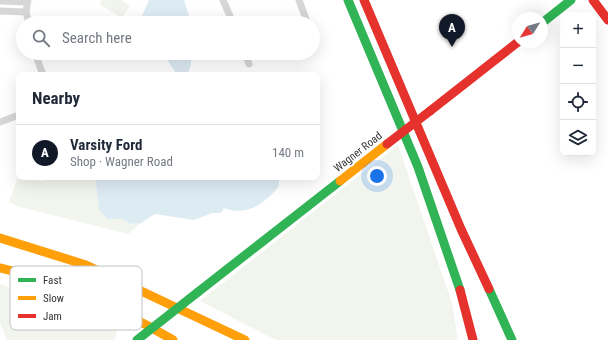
<!DOCTYPE html>
<html lang="en">
<head>
<meta charset="utf-8">
<style>
  :root { --surface:#fff; --page:#f6f6f7; --text:#1f2937; --muted:#747a83; --line:#e0e1e3; --accent:#111827 }
  body { margin:0; font-family:"Roboto Condensed",sans-serif; background:var(--page); color:var(--text) }
  .controls { position:absolute; right:12px; top:12px; display:grid; overflow:hidden; border-radius:8px; box-shadow:0 4px 16px #0002 }
  .controls button { width:36px; height:36px; display:grid; place-items:center; padding:0; border:0; border-bottom:1px solid var(--line); background:var(--surface); color:var(--text); font:20px sans-serif }
  .compass { position:absolute; left:512px; top:12px; width:36px; height:36px; border-radius:50%; background:var(--surface); box-shadow:0 4px 16px #0002; rotate:233deg }
  .you { position:absolute; left:377px; top:176px; width:14px; height:14px; margin:-10px; border:3px solid #fff; border-radius:50%; background:#1a73e8; box-shadow:0 0 0 6px #1a73e833 }
  .badge { display:grid; place-items:center; width:26px; height:26px; border-radius:50%; background:var(--accent); color:#fff; font-size:13px; font-weight:700 }
  .pin { position:absolute; translate:-50% -33px; filter:drop-shadow(0 1px 2px #0008) }
  .pin::after { content:''; position:absolute; top:21px; width:14px; height:12px; background:inherit; clip-path:polygon(0 0,100% 0,50% 100%) }
  .list { margin:0; padding:0; list-style:none }
  h2 { display:flex; justify-content:space-between; align-items:center; height:52px; margin:0; padding:0 16px; font-size:17px }
  h2 small { font-size:13px; font-weight:400; color:var(--muted) }
  .list li { display:grid; grid-template-columns:26px 1fr auto; gap:12px; align-items:center; box-sizing:border-box; height:56px; padding:0 16px; border-top:1px solid var(--line) }
  .list b { display:block; font-size:15px; white-space:nowrap }
  .list p { margin:0; font-size:13px; white-space:nowrap; color:var(--muted) }
  .list em { font-size:13px; font-style:normal; color:var(--muted) }
  .icon { flex:none; width:22px; height:22px; fill:none; stroke:currentColor; stroke-width:2; stroke-linecap:round; stroke-linejoin:round }
  .map { position:relative; flex:none; width:608px; height:340px; overflow:hidden }
  .search { position:absolute; background:var(--surface); box-shadow:0 4px 16px #0002; left:16px; top:16px; width:304px; height:44px; display:flex; align-items:center; gap:10px; box-sizing:border-box; padding:0 14px; border-radius:22px; color:var(--muted); font-size:15px }
  .panel { position:absolute; background:var(--surface); box-shadow:0 4px 16px #0002; left:16px; top:72px; width:304px; height:108px; border-radius:8px }
  .map>svg:first-child { display:block }
  .green { fill:#f1f5ed }
  .water { fill:#ddebf3 }
  .lines { fill:none; stroke-linecap:round; stroke-linejoin:round }
  .street { stroke:#d7d7d7; stroke-width:7 }
  .fast { stroke:#30b455; stroke-width:9 }
  .slow { stroke:#ff9f0a; stroke-width:9 }
  .jam { stroke:#e5322d; stroke-width:9 }
  .fast-bridge { stroke:#30b455; stroke-width:9 }
  .jam-bridge { stroke:#e5322d; stroke-width:9 }
  .labels { text-anchor:middle; dominant-baseline:central; stroke-width:4; stroke-linejoin:round; paint-order:stroke }
  .street-label { font-size:11px; fill:#333; stroke:#fff }
  .key { fill:#fff; stroke:#c2c2c2; stroke-width:1 }
  .key-label { font-size:11px; fill:#333 }
</style>
</head>
<body>
<div class="map">
<svg width="608" height="340" viewBox="0 0 608 340">
  <rect width="100%" height="100%" fill="#fff"/>
  <!-- green -->
  <path class="green" d="M 102,0 L 121,0 L 130,5 L 122,18 L 99,4 Z
    M 398,145 L 452,303 L 458,340 L 276,340 L 200,301 Z
    M 47,177 L 95,177 L 99,210 L 108,219 L 122,219 L 130,224 L 141,223 L 128,234 L 20,207 L 9,202 L 17,179 L 44,181 Z
    M 0,284 L 117,330 L 115,340 L 7,340 L 0,323 Z"/>
  <!-- water -->
  <path class="water" d="M 149,0 L 184,0 L 191,23 L 139,23 Z
    M 163,53 L 191,53 L 191,65 L 187,75 L 177,75 Z
    M 95,177 L 279,177 L 279,186 C 266,203 246,217 224,208 L 221,213 L 212,213 L 194,220 L 155,214 L 141,223 L 130,224 L 122,219 L 108,219 L 99,210 Z"/>
  <g class="lines">
    <!-- street -->
    <path class="street" d="M 28,0 L 26,12 L 29,23
      M 223,0 L 233,23
      M 0,1 L 27,2
      M 0,11 L 26,12
      M 296,23 L 306,19 L 299,0
      M 35,53 L 43,75
      M 245,53 L 249,64
      M 0,122 L 19,115"/>
    <!-- fast -->
    <path class="fast" d="M 348,0 L 418,167 L 460,290
      M 542,23 L 571,0
      M 489,289 L 512,340
      M 198,292 L 340,181"/>
    <!-- slow -->
    <path class="slow" d="M 340,181 L 387,144
      M 0,238 L 86,265 L 245,340
      M 0,268 C 62,282 118,308 173,340"/>
    <!-- jam -->
    <path class="jam" d="M 364,0 L 461,229 L 489,289
      M 593,0 L 608,20
      M 430,111 L 518,42
      M 460,290 L 473,340"/>
    <!-- fast-bridge -->
    <path class="fast-bridge" d="M 137,340 L 198,292"/>
    <!-- jam-bridge -->
    <path class="jam-bridge" d="M 387,144 L 430,111"/>
  </g>
  <g class="labels">
    <!-- street labels -->
    <g class="street-label">
      <text transform="translate(358 152) rotate(-38)">Wagner Road</text>
    </g>
  </g>
  <!-- legend -->
  <rect x="10" y="266" width="132" height="64" rx="6" class="key"/>
  <rect x="18" y="278" width="18" height="4" fill="#30b455"/>
  <rect x="18" y="296" width="18" height="4" fill="#ff9f0a"/>
  <rect x="18" y="314" width="18" height="4" fill="#e5322d"/>
  <g class="key-label">
    <text x="43" y="284">Fast</text>
    <text x="43" y="302">Slow</text>
    <text x="43" y="320">Jam</text>
  </g>
</svg>
<div class="controls">
<button>+</button>
<button>−</button>
<button><svg class="icon" aria-label="locate" viewBox="0 0 24 24"><circle cx="12" cy="12" r="6"/><path d="M12 2v4M12 18v4M2 12h4M18 12h4"/></svg></button>
<button><svg class="icon" aria-label="layers" viewBox="0 0 24 24"><path d="M12 4l9 5-9 5-9-5zM3 14l9 5 9-5"/></svg></button>
</div>
<svg class="compass" viewBox="-18 -18 36 36"><path d="M0-13l5 13h-10z" fill="#e53935"/><path d="M0 13l5-13h-10z" fill="#747a83"/></svg>
<div class="you"></div>
<div class="pin badge" style="left:452px;top:47px">A</div>
<div class="search"><svg class="icon" aria-label="search" viewBox="0 0 24 24"><circle cx="10" cy="10" r="6"/><path d="M15 15l6 6"/></svg>Search here</div>
<section class="panel">
<h2>Nearby<small></small></h2>
<ul class="list">
<li><span class="badge">A</span><div><b>Varsity Ford</b><p>Shop · Wagner Road</p></div><em>140 m</em></li>
</ul>
</section>
</div>
</body>
</html>
